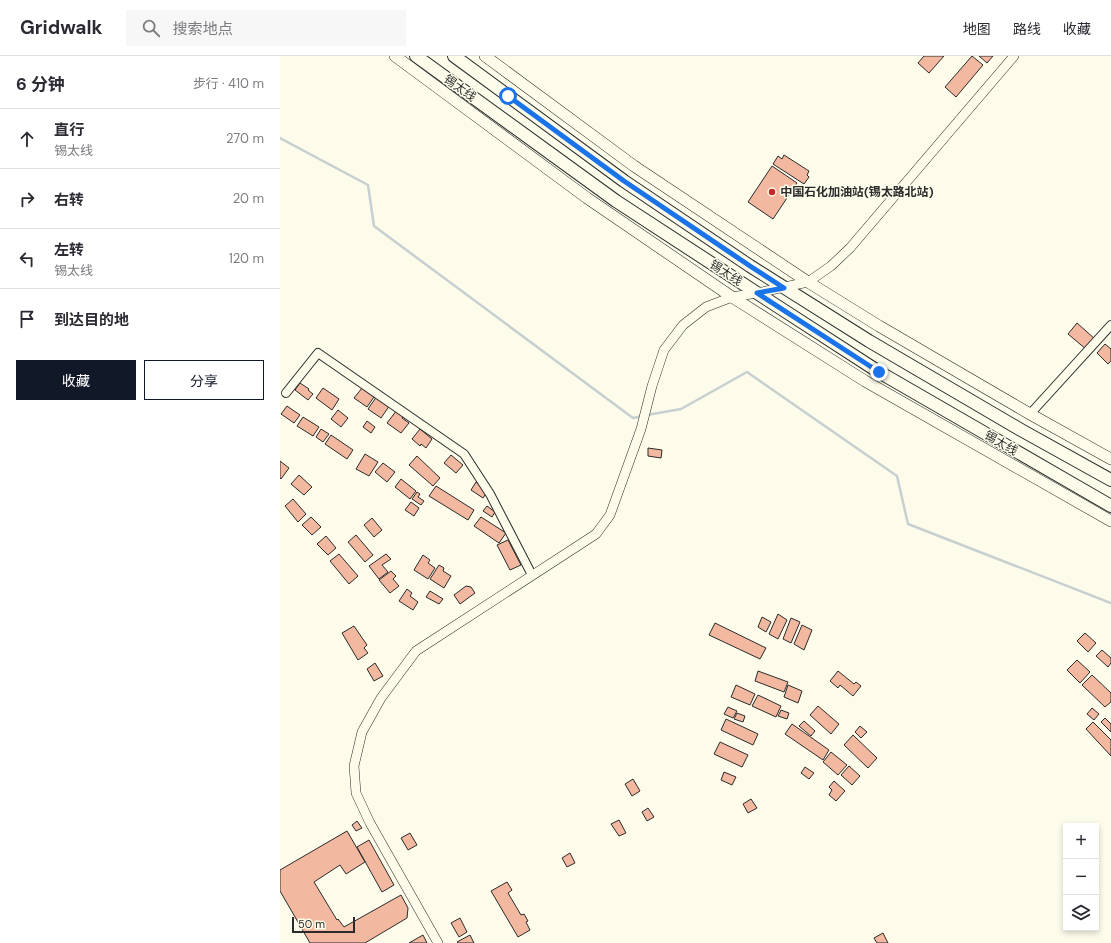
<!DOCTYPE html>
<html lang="zh">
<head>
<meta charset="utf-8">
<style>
  :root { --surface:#fff; --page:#f7f7f7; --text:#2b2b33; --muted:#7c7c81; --line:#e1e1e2; --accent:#111827 }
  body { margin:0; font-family:"DM Sans","Noto Sans SC",sans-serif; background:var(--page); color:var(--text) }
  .controls { position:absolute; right:12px; bottom:12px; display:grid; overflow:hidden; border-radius:0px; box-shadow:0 2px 6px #0003 }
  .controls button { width:36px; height:36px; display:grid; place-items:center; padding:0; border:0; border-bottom:1px solid var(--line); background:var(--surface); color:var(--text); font:20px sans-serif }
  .scale { position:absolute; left:12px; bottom:10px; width:63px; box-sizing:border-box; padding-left:4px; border:2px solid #2b2b2b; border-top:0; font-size:11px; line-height:14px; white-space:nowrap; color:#2b2b2b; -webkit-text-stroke:3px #fdfbea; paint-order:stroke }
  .stop { position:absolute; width:12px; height:12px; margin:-9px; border:3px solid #1a73e8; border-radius:50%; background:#fff }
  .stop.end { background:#1a73e8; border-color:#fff; box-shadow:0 1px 4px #0008 }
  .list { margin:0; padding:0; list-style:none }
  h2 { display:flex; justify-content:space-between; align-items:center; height:52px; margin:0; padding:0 16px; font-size:17px }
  h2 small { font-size:13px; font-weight:400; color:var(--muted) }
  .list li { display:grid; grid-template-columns:26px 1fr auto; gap:12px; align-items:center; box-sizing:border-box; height:60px; padding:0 16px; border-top:1px solid var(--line) }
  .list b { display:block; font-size:15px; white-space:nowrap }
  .list p { margin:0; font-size:13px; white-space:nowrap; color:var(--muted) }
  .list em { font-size:13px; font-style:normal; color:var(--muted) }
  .actions { display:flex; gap:8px; padding:12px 16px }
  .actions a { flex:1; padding:9px 0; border:1px solid var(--accent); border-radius:0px; text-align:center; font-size:14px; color:var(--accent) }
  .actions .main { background:var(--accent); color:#fff }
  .icon { flex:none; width:22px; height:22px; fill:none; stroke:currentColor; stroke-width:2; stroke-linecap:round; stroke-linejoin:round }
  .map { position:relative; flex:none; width:831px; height:887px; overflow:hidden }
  header { display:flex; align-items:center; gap:24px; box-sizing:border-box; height:56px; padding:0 20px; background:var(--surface); border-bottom:1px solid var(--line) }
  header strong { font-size:19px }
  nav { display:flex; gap:22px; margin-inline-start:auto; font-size:14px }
  .search { width:280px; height:36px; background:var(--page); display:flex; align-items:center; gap:10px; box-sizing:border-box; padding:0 14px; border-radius:0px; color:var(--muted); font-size:15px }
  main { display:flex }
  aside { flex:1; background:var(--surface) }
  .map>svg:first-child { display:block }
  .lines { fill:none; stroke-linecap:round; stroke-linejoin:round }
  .stream { stroke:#c7d0d0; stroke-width:2.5 }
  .building { fill:#f2b8a0; stroke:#2b2b2b }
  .minor-casing { stroke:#2b2b2b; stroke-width:10 }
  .tertiary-casing { stroke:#2b2b2b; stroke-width:10 }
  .secondary-casing { stroke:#2b2b2b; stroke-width:12 }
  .primary-casing { stroke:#2b2b2b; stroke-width:14 }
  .minor { stroke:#fdfbea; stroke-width:8 }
  .tertiary { stroke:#fdfbea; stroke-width:9 }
  .secondary { stroke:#fdfbea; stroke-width:11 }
  .primary { stroke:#fdfbea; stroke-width:12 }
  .route { stroke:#1a73e8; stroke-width:5 }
  .poi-dot { fill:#c62828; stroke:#fdfbea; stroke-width:1.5 }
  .labels { text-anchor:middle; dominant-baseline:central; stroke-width:3; stroke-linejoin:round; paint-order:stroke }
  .street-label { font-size:12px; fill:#2b2b2b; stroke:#fdfbea }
  .poi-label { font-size:12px; font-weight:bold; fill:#2b2b2b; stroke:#fdfbea; text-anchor:start }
</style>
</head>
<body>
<header>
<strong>Gridwalk</strong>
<div class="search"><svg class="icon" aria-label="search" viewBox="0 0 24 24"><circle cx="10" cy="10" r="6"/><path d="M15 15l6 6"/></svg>搜索地点</div>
<nav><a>地图</a><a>路线</a><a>收藏</a></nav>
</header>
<main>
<aside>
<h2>6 分钟<small>步行 · 410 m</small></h2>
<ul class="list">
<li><svg class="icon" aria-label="ahead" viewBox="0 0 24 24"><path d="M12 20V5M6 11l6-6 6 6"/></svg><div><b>直行</b><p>锡太线</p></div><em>270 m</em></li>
<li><svg class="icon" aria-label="right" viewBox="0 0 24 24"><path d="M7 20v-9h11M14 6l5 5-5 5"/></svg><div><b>右转</b></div><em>20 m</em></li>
<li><svg class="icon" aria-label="left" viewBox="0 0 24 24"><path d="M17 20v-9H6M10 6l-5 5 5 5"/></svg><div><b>左转</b><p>锡太线</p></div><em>120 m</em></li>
<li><svg class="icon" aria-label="arrive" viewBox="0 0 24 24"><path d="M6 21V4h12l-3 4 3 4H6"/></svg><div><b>到达目的地</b></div></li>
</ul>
<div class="actions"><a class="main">收藏</a><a>分享</a></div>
</aside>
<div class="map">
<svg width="831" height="887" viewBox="0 0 831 887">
  <rect width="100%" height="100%" fill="#fdfbea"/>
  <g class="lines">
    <!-- stream -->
    <path class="stream" d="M 0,82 L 88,129 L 94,170 L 353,362 L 363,360
      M 367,359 L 401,353 L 467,316 L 617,420 L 628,468 L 831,547"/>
  </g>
  <!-- building -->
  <path class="building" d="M 644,0 L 664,0 L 649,17 L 638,7 Z
    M 692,0 L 703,9 L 676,41 L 665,31 Z
    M 699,0 L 713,0 L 707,7 Z
    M 504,99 L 529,115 L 527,119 L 529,121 L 524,128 L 493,108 L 498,100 L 502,103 Z
    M 492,110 L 517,127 L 493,163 L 468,146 Z
    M 797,267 L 816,284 L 807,294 L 788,278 Z
    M 825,288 L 831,293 L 831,305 L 828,308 L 817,297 Z
    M 20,327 L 29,333 L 28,334 L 33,338 L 28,344 L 15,334 Z
    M 43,332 L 59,343 L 52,354 L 36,342 Z
    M 82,332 L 94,341 L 87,351 L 74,342 Z
    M 97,340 L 110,349 L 101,362 L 88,353 Z
    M 7,350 L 20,359 L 14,367 L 1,358 Z
    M 58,354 L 68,362 L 61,371 L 51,363 Z
    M 117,354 L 124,359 L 122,362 L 129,367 L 121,377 L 107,367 Z
    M 23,361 L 39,371 L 33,380 L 17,370 Z
    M 87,365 L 95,371 L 91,377 L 83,371 Z
    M 41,373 L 49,378 L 43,386 L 36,381 Z
    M 140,373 L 152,383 L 146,392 L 141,388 L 140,390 L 132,383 Z
    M 51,379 L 73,394 L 67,403 L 45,388 Z
    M 368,392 L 382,394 L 381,402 L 368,400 Z
    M 85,398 L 98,406 L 89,420 L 76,413 Z
    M 171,399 L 183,409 L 176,417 L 164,407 Z
    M 137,400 L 160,422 L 153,430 L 129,409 Z
    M 0,405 L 9,412 L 1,423 L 0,422 Z
    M 103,407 L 115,416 L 107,426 L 95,416 Z
    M 19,419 L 32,431 L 24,439 L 11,428 Z
    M 121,423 L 136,435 L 130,443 L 115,431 Z
    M 196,426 L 204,432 L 207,436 L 203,442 L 191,434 Z
    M 156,430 L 194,454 L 188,464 L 149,440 Z
    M 137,436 L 140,438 L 138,441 L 144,445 L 141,449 L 132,443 Z
    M 13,443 L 26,458 L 18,466 L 5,450 Z
    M 131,446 L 139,452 L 134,460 L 125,454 Z
    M 207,450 L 215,456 L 212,461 L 203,455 Z
    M 31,461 L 41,471 L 32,479 L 22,469 Z
    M 201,461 L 226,477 L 219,487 L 194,470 Z
    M 92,462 L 102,474 L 94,481 L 84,469 Z
    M 76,479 L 93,499 L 85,506 L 68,486 Z
    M 46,480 L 56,492 L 48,499 L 37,488 Z
    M 228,484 L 241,509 L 230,514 L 217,489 Z
    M 59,498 L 78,520 L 69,528 L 50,505 Z
    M 106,498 L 111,503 L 102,509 L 108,516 L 99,523 L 89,510 Z
    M 143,499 L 150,504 L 148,507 L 155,512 L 148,523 L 134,514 Z
    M 159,509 L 164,512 L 163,515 L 171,520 L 164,532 L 150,523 Z
    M 111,515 L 116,520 L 113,523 L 119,530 L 110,537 L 99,524 Z
    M 186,530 L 191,531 L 195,537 L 180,548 L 174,539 Z
    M 127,533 L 132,537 L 130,540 L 138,546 L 133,554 L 119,545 Z
    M 150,535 L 163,543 L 159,548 L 146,541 Z
    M 498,558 L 507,564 L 498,583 L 489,578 Z
    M 482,561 L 491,566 L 486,576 L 478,571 Z
    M 511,562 L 520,566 L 511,587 L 503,583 Z
    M 435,567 L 486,592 L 480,603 L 429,579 Z
    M 522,569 L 532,574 L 524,594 L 514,588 Z
    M 74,570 L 87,589 L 84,592 L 88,597 L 78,604 L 62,577 Z
    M 805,577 L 816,587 L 808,596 L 797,585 Z
    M 822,594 L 831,602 L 831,607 L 828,611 L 816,600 Z
    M 797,604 L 810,616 L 800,627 L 787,614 Z
    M 95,607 L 103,620 L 94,625 L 87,613 Z
    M 478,615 L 508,626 L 504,636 L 475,625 Z
    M 558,615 L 574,628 L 576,626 L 581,630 L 573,640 L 560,629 L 558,632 L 550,625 Z
    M 812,619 L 831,637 L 831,646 L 825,651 L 802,629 Z
    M 456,629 L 475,638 L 470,649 L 451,641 Z
    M 508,629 L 522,635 L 518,647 L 504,641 Z
    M 478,639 L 501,650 L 496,661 L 472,650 Z
    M 538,650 L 559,668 L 551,678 L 530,659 Z
    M 448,651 L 457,655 L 453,662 L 444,658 Z
    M 812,652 L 819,658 L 814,664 L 807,658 Z
    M 501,654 L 509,657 L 507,663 L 498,660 Z
    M 457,657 L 465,660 L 463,666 L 454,663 Z
    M 825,662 L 831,668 L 831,676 L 821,666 Z
    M 446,663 L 478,678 L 473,689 L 441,674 Z
    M 524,665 L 535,675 L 531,680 L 519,670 Z
    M 813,666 L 831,684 L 831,700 L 806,673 Z
    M 512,668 L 549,694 L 543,704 L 505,678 Z
    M 580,670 L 587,676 L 581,682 L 575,676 Z
    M 573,679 L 597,702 L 588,712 L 564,689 Z
    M 440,686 L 468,699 L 462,711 L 434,698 Z
    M 551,696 L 567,709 L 558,719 L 543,706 Z
    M 569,710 L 580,720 L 572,729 L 561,719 Z
    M 525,711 L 534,717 L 529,723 L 521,717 Z
    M 444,716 L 456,721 L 452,729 L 441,724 Z
    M 353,723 L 360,735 L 352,740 L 345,728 Z
    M 554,725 L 565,735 L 556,745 L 549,739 L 552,734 L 549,731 Z
    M 471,743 L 477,752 L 468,757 L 463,748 Z
    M 368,752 L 374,761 L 367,765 L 362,756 Z
    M 339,764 L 346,777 L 339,780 L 331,768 Z
    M 77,765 L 82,772 L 76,775 L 72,769 Z
    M 67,775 L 85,806 L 66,818 L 60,809 L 34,826 L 57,864 L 58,863 L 64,871 L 121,839 L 128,852 L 127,862 L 85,887 L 30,887 L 0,835 L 0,814 Z
    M 130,777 L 137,789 L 128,794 L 121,782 Z
    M 89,784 L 114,829 L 102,836 L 77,791 Z
    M 290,797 L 295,807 L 287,811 L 282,802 Z
    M 227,826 L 232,834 L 228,837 L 241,859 L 244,858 L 248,865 L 246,866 L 250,874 L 238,881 L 211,835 Z
    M 180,862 L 187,876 L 179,881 L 171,867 Z
    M 603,877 L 608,887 L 597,887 L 594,882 Z
    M 143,879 L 147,887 L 129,887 Z
    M 190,879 L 194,887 L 178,887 L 177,886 Z"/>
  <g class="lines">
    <defs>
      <path id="minor" d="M 6,337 L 38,297 L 184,398 L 210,438 L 252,519
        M 750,358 L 831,269"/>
      <path id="tertiary" d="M 158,887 L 90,767 L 76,737 L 74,710 L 82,676 L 101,642 L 136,595 L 316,478 L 330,459 L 361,373 L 372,330 L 384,294 L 403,269 L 426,251 L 452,241 L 477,237 L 528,226 L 551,210 L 570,192 L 734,0"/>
      <path id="secondary" d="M 115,0 L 307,142 L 452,241 L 585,325 L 831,465
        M 205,0 L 354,110 L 528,226 L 599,270 L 750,358 L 831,403"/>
      <path id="primary" d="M 136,0 L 336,145 L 477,237 L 599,316 L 831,450
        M 174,0 L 344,125 L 470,210 L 589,285 L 741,374 L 831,424"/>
    </defs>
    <!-- minor casing -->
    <use href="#minor" class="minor-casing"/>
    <!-- tertiary casing -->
    <use href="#tertiary" class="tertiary-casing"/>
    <!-- secondary casing -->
    <use href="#secondary" class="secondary-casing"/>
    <!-- primary casing -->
    <use href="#primary" class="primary-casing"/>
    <!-- minor -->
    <use href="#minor" class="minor"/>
    <!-- tertiary -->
    <use href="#tertiary" class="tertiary"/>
    <!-- secondary -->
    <use href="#secondary" class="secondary"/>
    <!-- primary -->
    <use href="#primary" class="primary"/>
  </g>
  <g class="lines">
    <!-- route -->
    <path class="route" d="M 228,40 L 344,125 L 470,210 L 504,232 L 477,237 L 599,316"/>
  </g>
  <!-- markers -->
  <circle class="poi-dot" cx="492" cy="136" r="4"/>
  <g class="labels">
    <!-- street labels -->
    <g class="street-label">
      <text transform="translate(180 32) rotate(36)">锡太线</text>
      <text transform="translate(446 217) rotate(33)">锡太线</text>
      <text transform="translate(721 387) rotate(30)">锡太线</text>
    </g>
    <!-- poi labels -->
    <g class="poi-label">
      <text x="500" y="136">中国石化加油站(锡太路北站)</text>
    </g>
  </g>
</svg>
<div class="controls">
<button>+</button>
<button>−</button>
<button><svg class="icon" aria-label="layers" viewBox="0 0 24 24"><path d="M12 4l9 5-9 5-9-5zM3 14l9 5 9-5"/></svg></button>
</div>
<div class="scale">50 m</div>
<div class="stop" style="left:228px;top:40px"></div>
<div class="stop end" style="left:599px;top:316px"></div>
</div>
</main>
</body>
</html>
